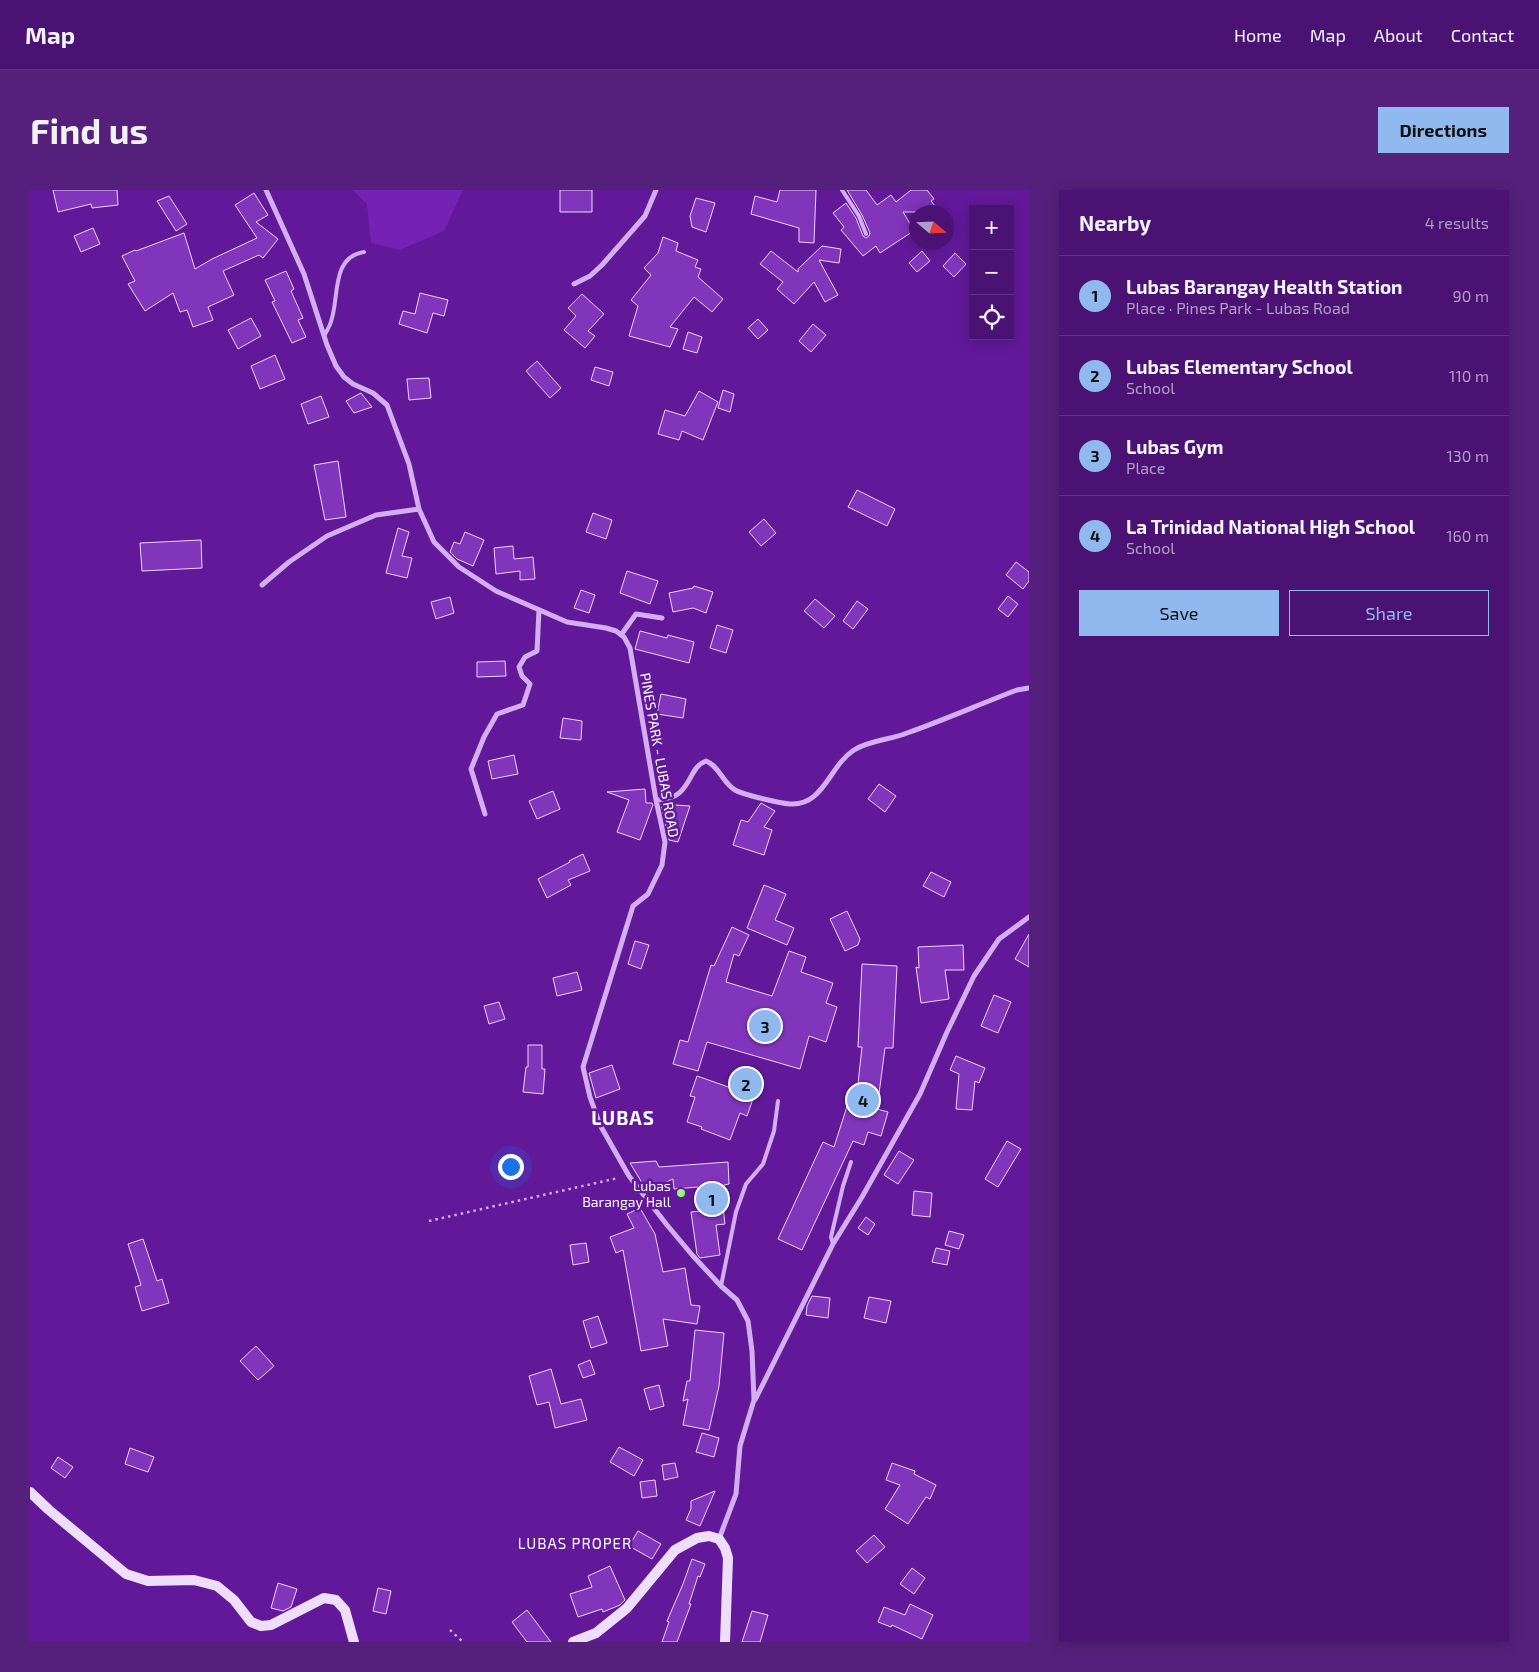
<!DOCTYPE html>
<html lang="en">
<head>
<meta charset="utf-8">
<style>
  :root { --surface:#4a1373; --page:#54207b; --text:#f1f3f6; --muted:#b29ec4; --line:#613285; --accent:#90b9f0 }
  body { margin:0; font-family:"Exo 2",sans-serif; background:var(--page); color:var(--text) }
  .controls { position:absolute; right:15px; top:15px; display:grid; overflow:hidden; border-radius:0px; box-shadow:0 2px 12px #0003 }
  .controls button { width:45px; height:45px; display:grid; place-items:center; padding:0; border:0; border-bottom:1px solid var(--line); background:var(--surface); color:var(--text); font:25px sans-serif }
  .compass { position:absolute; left:879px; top:15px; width:45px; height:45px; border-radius:50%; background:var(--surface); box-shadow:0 2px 12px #0003; rotate:109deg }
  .you { position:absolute; left:480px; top:976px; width:18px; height:18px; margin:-12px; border:4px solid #fff; border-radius:50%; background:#1a73e8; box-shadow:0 0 0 8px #1a73e833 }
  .badge { display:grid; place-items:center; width:32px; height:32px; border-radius:50%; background:var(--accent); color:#111; font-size:16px; font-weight:700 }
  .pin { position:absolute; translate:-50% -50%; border:2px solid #fff; box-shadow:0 1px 5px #0006 }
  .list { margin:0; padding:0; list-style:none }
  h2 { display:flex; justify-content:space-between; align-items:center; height:65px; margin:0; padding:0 20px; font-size:21px }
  h2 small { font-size:16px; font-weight:400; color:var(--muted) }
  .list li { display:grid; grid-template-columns:32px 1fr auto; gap:15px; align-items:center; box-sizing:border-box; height:80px; padding:0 20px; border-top:1px solid var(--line) }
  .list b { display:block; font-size:19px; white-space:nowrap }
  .list p { margin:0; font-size:16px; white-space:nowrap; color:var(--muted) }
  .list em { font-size:16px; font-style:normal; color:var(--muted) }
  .actions { display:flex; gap:10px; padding:15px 20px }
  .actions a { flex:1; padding:11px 0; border:1px solid var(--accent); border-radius:0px; text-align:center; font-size:18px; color:var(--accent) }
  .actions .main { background:var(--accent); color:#111 }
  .icon { flex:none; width:28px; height:28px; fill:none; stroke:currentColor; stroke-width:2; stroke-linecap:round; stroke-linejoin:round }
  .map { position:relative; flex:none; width:999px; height:1452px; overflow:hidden; border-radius:0px }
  header { display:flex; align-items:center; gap:30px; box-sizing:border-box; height:70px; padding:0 25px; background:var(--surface); border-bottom:1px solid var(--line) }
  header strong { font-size:24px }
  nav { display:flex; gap:28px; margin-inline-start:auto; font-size:18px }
  .intro { display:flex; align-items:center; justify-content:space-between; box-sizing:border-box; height:120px; padding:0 30px }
  h1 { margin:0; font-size:35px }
  .button { padding:12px 22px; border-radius:0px; background:var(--accent); color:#111; font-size:18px; font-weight:700 }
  main { display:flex; gap:30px; padding:0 30px }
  aside { flex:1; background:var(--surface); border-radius:0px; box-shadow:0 2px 12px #0003 }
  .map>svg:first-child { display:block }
  .green { fill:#7322b3 }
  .building { fill:#8135bb; stroke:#ebd6fc }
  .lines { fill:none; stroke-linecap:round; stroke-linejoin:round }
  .path { stroke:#d3aef1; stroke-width:2.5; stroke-dasharray:2.5 4; stroke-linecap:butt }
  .lane { stroke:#d3aef1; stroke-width:4 }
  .street { stroke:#d3aef1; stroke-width:5 }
  .secondary { stroke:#efddfc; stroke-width:10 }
  .poi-dot { fill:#97ff6e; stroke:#621999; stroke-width:2 }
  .labels { text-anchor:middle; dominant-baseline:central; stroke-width:5; stroke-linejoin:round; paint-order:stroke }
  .street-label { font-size:14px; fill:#fff; stroke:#621999 }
  .poi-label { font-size:14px; fill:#fff; stroke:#621999; text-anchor:end }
  .neighbourhood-label { font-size:15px; letter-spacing:1px; fill:#fff; stroke:#621999 }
  .district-label { font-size:19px; font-weight:bold; letter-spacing:1px; fill:#fff; stroke:#621999 }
</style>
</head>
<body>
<header>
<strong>Map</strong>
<nav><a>Home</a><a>Map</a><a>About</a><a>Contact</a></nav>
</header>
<div class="intro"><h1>Find us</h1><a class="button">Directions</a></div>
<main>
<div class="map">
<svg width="999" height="1452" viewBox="0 0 999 1452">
  <rect width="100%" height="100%" fill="#621999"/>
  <!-- green -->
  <path class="green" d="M 323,0 L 433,0 L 414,41 L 370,60 L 341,53 L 337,14 Z"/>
  <!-- building -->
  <path class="building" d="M 23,0 L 87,0 L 88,15 L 62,18 L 61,14 L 28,22 Z
    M 530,0 L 562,0 L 562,22 L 530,22 Z
    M 750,0 L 786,0 L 784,53 L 769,52 L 769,38 L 721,24 L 725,6 L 747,12 Z
    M 817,0 L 836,0 L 847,15 L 861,5 L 866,12 L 881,0 L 897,0 L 904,9 L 901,11 L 910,22 L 873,22 L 882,37 L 882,42 L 850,63 L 846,56 L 833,66 L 811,40 L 814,37 L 803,23 L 816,13 L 826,28 L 833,46 L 836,48 L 839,46 L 840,43 L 832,25 Z
    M 224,3 L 238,25 L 226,32 L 248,49 L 233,68 L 229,65 L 193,81 L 204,105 L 178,117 L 183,130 L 163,137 L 157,120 L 150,122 L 143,103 L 115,121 L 98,94 L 105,91 L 92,66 L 105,60 L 106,61 L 154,43 L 165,79 L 182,69 L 227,48 L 205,15 Z
    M 139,6 L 157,34 L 146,41 L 127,11 Z
    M 666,8 L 685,13 L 676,42 L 662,37 L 660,26 Z
    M 63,38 L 70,54 L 51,62 L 44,46 Z
    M 633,47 L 648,53 L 646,61 L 668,70 L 665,77 L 671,79 L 668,87 L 693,109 L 682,122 L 664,107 L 640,137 L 648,139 L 640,157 L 599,146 L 608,116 L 601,110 L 621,85 L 614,78 L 628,63 Z
    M 792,56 L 811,59 L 809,73 L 789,70 L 808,105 L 795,112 L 784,92 L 764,114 L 747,99 L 753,92 L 730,74 L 741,61 L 768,82 L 768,79 Z
    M 892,61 L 900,71 L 887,82 L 879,73 Z
    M 925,63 L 936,74 L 924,87 L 913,76 Z
    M 256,81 L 264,99 L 261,101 L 273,128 L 268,130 L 276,147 L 262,153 L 242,112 L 245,111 L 235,90 Z
    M 390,103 L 418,110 L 414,126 L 403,123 L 397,143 L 369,134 L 373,121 L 385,124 Z
    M 552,104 L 574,124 L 558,141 L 565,146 L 555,158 L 534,140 L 546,126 L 538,118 Z
    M 221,128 L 231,146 L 208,159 L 198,140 Z
    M 728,129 L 738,140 L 728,149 L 718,138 Z
    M 783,134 L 796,145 L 781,162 L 769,151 Z
    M 658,142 L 672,147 L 667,163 L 653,159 Z
    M 245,165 L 255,189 L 230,199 L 221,176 Z
    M 507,171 L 531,198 L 520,208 L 496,181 Z
    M 565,177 L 583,182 L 579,196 L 561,190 Z
    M 399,188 L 401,208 L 379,210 L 377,189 Z
    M 693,200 L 704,204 L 700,222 L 688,218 Z
    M 669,201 L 688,212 L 673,250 L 652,241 L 649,250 L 628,244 L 635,220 L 655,226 Z
    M 331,203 L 342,217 L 324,223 L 316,211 Z
    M 291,206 L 299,227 L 278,234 L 271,214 Z
    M 308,271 L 316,327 L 295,330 L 284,275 Z
    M 827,300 L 865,319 L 857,336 L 818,317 Z
    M 563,323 L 582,330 L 576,349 L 556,342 Z
    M 734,329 L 746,343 L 731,356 L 719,342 Z
    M 368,338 L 379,342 L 372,366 L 382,368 L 377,388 L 356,383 Z
    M 435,342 L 454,350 L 443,376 L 427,369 L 420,362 L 424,352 L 430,354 Z
    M 171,350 L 172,378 L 112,381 L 110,353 Z
    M 483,356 L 484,369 L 503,367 L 505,389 L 490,390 L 490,381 L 466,384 L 464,358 Z
    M 986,372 L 999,382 L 999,391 L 993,399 L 976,385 Z
    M 597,381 L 628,391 L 620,414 L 590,403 Z
    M 664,396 L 683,402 L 676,423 L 663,418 L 643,422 L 639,403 L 663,398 Z
    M 551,400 L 565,405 L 559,423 L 544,418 Z
    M 978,406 L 988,414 L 978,427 L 968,419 Z
    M 420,407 L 424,423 L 406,429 L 401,412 Z
    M 785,409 L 805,426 L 794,438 L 774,421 Z
    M 827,411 L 838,419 L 823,439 L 813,431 Z
    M 687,435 L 703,440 L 696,463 L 680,458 Z
    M 610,441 L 637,448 L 638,445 L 664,452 L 659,473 L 605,459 Z
    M 475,471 L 476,486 L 447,487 L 447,472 Z
    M 631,504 L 656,509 L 653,528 L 627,524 Z
    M 533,528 L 552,531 L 551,550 L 530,548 Z
    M 484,565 L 488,584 L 462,589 L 458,571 Z
    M 849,594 L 866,606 L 855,622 L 838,609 Z
    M 615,599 L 616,613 L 622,613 L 623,615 L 610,650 L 587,642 L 599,610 L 577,602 Z
    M 523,601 L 530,619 L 507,629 L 499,611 Z
    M 731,613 L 745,621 L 734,637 L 742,640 L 734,665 L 703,655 L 711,630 L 718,632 Z
    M 631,614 L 660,616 L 648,652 L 639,650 Z
    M 553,664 L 560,681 L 538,690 L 541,695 L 517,708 L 508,689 L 540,672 L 539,671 Z
    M 901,682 L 921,692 L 914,707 L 893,696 Z
    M 734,695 L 756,704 L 745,730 L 764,738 L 757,755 L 717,738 Z
    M 817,721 L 830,749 L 828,755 L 815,761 L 800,729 Z
    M 702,737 L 719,745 L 709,766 L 704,764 L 696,792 L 742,806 L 759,761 L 776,767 L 771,782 L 803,793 L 796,813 L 807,817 L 796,852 L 779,846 L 770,879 L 677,852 L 668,881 L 643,874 L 650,850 L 658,852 L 681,775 L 684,776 Z
    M 999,744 L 999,777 L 985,769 Z
    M 605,751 L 619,755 L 611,779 L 598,774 Z
    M 933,755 L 934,780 L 915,780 L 919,809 L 891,813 L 886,777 L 889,778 L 888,757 Z
    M 832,774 L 867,776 L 863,858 L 855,858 L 847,919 L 858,922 L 851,946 L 838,942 L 834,955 L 823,951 L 772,1060 L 748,1049 L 793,952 L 804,957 L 819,910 L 826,912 L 832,857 L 828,857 Z
    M 547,782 L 552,800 L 527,806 L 523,788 Z
    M 964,805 L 981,812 L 968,843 L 951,836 Z
    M 469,812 L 475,829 L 459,834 L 454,816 Z
    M 498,855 L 512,855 L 512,879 L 515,879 L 513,904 L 493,902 L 496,877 L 498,877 Z
    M 926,866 L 955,878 L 949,893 L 945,891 L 942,920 L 926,919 L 929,884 L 920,880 Z
    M 582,875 L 590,899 L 566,908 L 559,883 Z
    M 667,886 L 724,906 L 717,926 L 710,923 L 700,950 L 671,939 L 672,937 L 657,932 L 665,907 L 660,906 Z
    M 977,951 L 991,959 L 968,997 L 955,989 Z
    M 869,961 L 884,970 L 868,994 L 854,985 Z
    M 626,971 L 629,977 L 698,972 L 699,994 L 694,995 L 696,1017 L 693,1017 L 695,1034 L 686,1035 L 690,1065 L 670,1068 L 667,1064 L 661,1022 L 671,1021 L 668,997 L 644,999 L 643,989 L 617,1001 L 600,973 Z
    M 884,1001 L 902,1003 L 900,1027 L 882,1025 Z
    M 610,1018 L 625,1044 L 633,1082 L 655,1078 L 661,1115 L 670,1116 L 667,1134 L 633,1129 L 638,1156 L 611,1161 L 593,1060 L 586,1063 L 580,1047 L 604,1038 L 597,1024 Z
    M 836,1027 L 845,1034 L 838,1045 L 828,1038 Z
    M 919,1041 L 934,1045 L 929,1059 L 915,1055 Z
    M 113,1049 L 127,1091 L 132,1089 L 139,1113 L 112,1121 L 105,1097 L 111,1095 L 98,1054 Z
    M 556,1053 L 559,1072 L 543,1075 L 540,1055 Z
    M 906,1058 L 920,1061 L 917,1075 L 902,1072 Z
    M 782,1106 L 800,1108 L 798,1128 L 776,1125 L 777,1116 Z
    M 839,1107 L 861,1111 L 856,1133 L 834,1128 Z
    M 568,1126 L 577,1153 L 561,1158 L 553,1131 Z
    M 665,1140 L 694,1143 L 689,1196 L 679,1240 L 653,1235 L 658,1209 L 653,1211 L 657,1191 L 660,1191 Z
    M 226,1156 L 244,1176 L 228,1190 L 210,1171 Z
    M 560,1170 L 565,1184 L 553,1188 L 548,1175 Z
    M 521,1179 L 531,1214 L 551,1209 L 557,1230 L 525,1238 L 519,1212 L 507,1215 L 499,1186 Z
    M 629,1195 L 634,1216 L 620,1220 L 614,1199 Z
    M 672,1243 L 689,1248 L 684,1267 L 666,1262 Z
    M 589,1257 L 613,1270 L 604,1286 L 580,1272 Z
    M 100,1258 L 124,1267 L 118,1282 L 95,1274 Z
    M 28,1267 L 43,1277 L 35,1288 L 21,1278 Z
    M 645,1273 L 648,1287 L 634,1290 L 632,1275 Z
    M 862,1273 L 885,1281 L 884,1284 L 906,1295 L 900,1309 L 896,1307 L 878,1334 L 855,1319 L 870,1295 L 856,1290 Z
    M 625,1290 L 627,1306 L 612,1308 L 610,1292 Z
    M 685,1301 L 670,1336 L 656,1330 L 661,1319 L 661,1311 Z
    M 608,1341 L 631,1354 L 622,1369 L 599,1356 Z
    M 844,1345 L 855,1357 L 837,1373 L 826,1361 Z
    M 662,1369 L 675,1374 L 670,1387 L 668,1386 L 659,1414 L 661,1414 L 647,1452 L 632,1452 L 639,1432 L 637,1431 L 653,1394 Z
    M 580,1376 L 595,1410 L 590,1415 L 573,1422 L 572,1419 L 548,1427 L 540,1404 L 562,1397 L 558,1386 Z
    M 882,1378 L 895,1388 L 884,1404 L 870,1394 Z
    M 248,1393 L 267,1399 L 261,1417 L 253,1421 L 241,1418 Z
    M 348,1398 L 361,1401 L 356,1424 L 343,1421 Z
    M 880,1414 L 903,1425 L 892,1449 L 862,1435 L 861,1437 L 848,1432 L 854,1417 L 875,1425 Z
    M 497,1420 L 521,1452 L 497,1452 L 482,1432 Z
    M 722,1421 L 738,1425 L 730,1452 L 712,1452 Z"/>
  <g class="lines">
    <!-- path -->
    <path class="path" d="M 399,1031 L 588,988
      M 420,1440 L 433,1452"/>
    <!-- lane -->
    <path class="lane" d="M 812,0 L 829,26 L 836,44
      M 294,146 C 297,141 301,134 302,128 C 309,104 302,67 334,62
      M 803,1054 L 801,1047 L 813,996 L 821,972
      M 691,1096 L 706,1022 L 716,994 L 733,974 L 744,941 L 748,911"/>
    <!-- street -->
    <path class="street" d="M 236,0 L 274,84 L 297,155 L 306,176 L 314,187 L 323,194 L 343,203 L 357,215 L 379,274 L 389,319 L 404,352 L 429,377 L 466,401 L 537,432 L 576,438 L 586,441 L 594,447 L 600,458 L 626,610 L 635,652 L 632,675 L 618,704 L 603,716 L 553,877 L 560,907 L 570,935 L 599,986 L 637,1035 L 663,1066 L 691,1096 L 707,1110 L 718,1131 L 722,1161 L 724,1210 L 710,1256 L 706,1304 L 689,1349
      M 544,94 L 560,86 L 572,75 L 615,26 L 626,0
      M 232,395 L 259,372 L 297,346 L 346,325 L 389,319
      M 591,445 L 606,424 L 632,428
      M 626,610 C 663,610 656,578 676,571 C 689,576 693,593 705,600 C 714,605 749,613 760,614 C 794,616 799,576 824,560 C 840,550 860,550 877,543 C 914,530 950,514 987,500 L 999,498
      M 455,624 L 441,579 L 454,547 L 467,524 L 493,515 L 500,494 L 492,486 L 489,477 L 495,467 L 507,461 L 509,420
      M 725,1210 L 803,1054 L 832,1007 L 890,904 L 917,842 L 944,786 L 969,749 L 999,727"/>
    <!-- secondary -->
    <path class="secondary" d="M 0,1302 L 19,1320 L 96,1384 L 118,1391 L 164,1390 L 187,1396 L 204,1410 L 221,1432 L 231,1436 L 241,1435 L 294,1408 L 306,1410 L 315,1420 L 324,1452
      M 543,1452 L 566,1443 L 597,1418 L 645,1360 L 667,1348 L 679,1346 L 689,1349 L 695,1358 L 698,1368 L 695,1452"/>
  </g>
  <!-- markers -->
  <circle class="poi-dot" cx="651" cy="1003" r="5"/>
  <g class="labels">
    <!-- street labels -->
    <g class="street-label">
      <text transform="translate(630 565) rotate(80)">PINES PARK - LUBAS ROAD</text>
    </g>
    <!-- poi labels -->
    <g class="poi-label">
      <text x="641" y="995">Lubas<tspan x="641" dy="16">Barangay Hall</tspan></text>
    </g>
    <!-- neighbourhood labels -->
    <g class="neighbourhood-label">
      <text x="545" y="1353">LUBAS PROPER</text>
    </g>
    <!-- district labels -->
    <g class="district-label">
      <text x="593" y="927">LUBAS</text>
    </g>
  </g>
</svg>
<div class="controls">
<button>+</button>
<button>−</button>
<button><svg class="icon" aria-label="locate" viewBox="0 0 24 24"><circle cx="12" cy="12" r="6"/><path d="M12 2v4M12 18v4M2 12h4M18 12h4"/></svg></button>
</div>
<svg class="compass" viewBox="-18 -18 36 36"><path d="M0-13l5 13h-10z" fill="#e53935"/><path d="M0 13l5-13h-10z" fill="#b29ec4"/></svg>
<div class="you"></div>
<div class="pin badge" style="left:682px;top:1009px">1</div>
<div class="pin badge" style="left:716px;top:894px">2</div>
<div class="pin badge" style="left:735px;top:836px">3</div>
<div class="pin badge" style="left:833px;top:910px">4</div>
</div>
<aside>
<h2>Nearby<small>4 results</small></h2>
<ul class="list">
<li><span class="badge">1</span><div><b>Lubas Barangay Health Station</b><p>Place · Pines Park - Lubas Road</p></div><em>90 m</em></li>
<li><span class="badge">2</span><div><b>Lubas Elementary School</b><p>School</p></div><em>110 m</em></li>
<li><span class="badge">3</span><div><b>Lubas Gym</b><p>Place</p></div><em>130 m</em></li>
<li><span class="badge">4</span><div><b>La Trinidad National High School</b><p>School</p></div><em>160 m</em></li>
</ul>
<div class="actions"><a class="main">Save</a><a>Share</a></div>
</aside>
</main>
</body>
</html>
